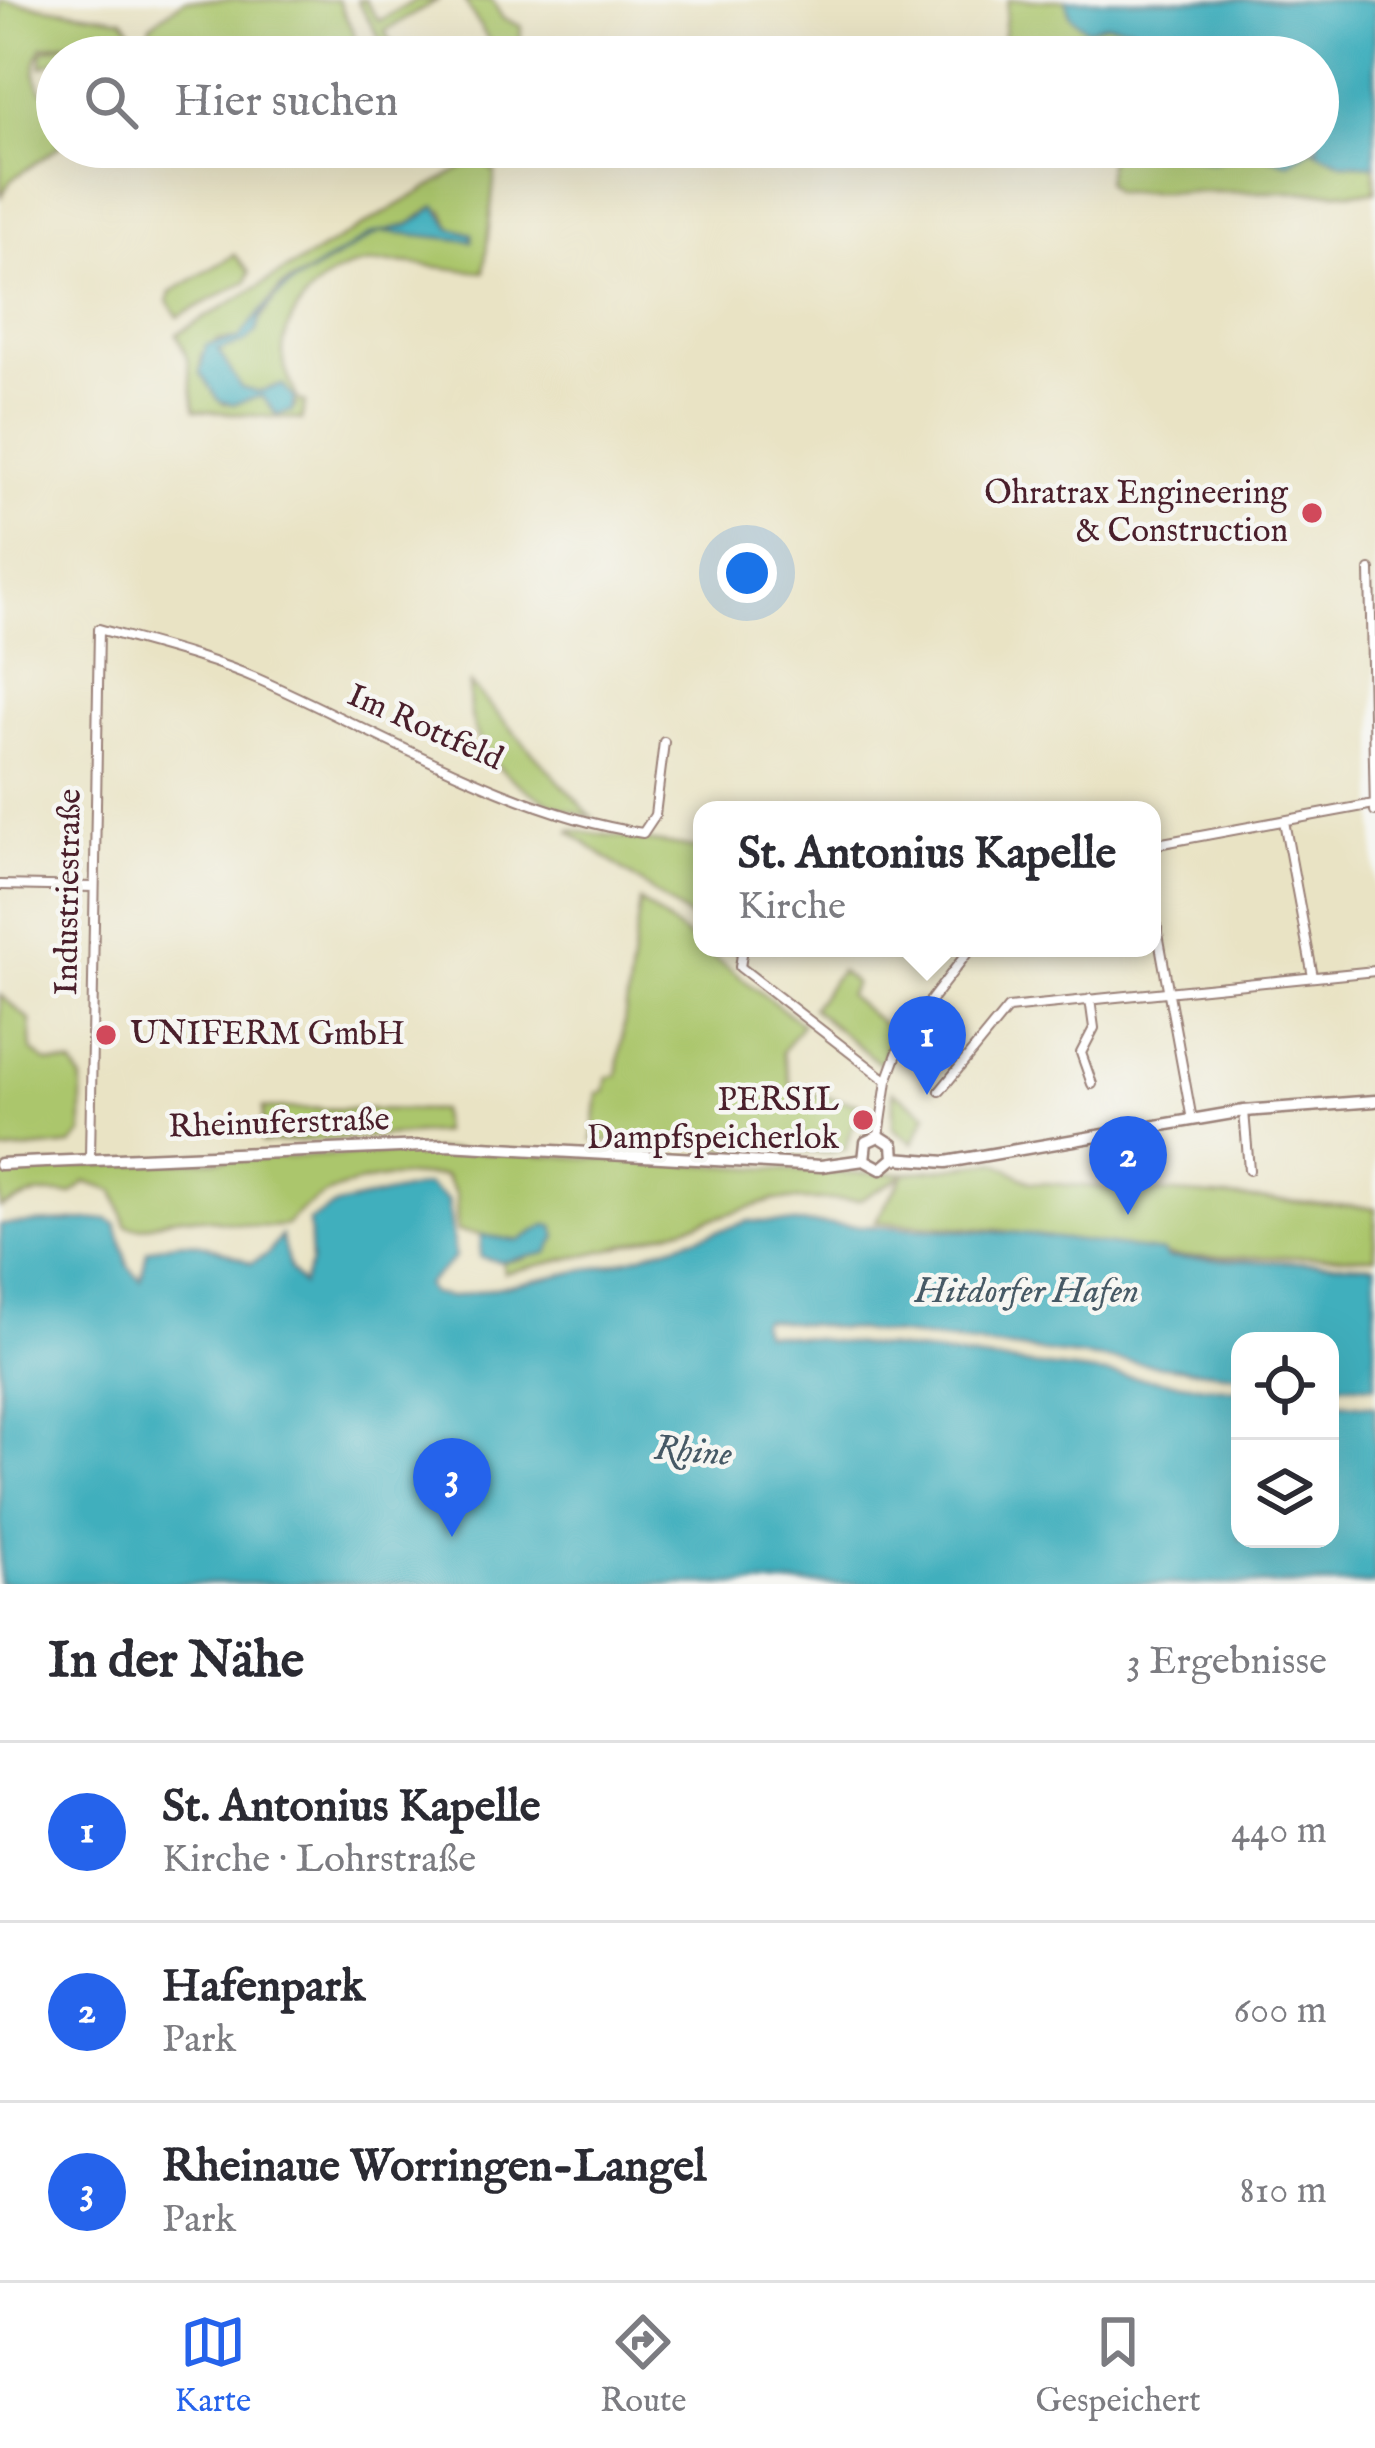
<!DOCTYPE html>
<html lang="de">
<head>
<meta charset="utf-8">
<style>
  :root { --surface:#fff; --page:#f2f2f3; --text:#2b2b33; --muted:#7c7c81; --line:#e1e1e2; --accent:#2563eb }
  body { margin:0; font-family:"IM FELL English",serif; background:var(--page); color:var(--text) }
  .controls { position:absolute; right:36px; bottom:36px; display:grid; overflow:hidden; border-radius:24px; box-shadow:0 12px 48px #0002 }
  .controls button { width:108px; height:108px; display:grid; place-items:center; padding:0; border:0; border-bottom:3px solid var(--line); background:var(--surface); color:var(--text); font:60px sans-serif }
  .you { position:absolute; left:747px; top:573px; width:42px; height:42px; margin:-30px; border:9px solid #fff; border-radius:50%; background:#1a73e8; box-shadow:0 0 0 18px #1a73e833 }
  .badge { display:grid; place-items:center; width:78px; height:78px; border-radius:50%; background:var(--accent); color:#fff; font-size:39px; font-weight:700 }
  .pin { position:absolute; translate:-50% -99px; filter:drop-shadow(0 3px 6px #0008) }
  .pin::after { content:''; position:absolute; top:63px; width:42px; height:36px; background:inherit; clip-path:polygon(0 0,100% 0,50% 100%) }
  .popup { position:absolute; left:693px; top:801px; width:468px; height:156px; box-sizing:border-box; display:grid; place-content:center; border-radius:24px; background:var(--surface); filter:drop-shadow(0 3px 9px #0005); font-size:39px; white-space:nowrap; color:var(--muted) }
  .popup b { font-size:45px; color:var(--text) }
  .popup::after { content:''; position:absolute; left:50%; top:100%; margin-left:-24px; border:24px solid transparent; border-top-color:var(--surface) }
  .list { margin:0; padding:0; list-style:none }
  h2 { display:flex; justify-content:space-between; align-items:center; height:156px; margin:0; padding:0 48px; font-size:51px }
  h2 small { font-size:39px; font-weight:400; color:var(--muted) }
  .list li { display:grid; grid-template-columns:78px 1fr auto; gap:36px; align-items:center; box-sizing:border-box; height:180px; padding:0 48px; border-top:3px solid var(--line) }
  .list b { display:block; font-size:45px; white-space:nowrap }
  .list p { margin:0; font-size:39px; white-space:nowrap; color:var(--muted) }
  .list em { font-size:39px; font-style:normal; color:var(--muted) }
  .icon { flex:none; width:66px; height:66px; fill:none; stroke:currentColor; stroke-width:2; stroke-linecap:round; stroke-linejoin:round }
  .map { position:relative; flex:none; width:1375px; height:1584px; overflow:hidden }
  .search { position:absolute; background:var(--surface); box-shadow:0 12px 48px #0002; left:36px; right:36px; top:36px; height:132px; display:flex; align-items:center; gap:30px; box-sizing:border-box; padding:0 42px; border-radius:66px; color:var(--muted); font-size:45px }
  .sheet { height:696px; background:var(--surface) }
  nav { display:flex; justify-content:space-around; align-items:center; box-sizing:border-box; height:168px; border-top:3px solid var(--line); background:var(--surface); font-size:33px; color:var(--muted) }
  nav a { display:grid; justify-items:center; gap:6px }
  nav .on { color:var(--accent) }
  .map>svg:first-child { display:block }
  .green { fill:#abc66c; stroke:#7a724c; stroke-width:3; fill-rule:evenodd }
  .water { fill:#41afbd; stroke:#466774; stroke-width:3 }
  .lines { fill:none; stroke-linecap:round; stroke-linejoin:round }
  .minor-casing { stroke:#9a8178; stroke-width:12 }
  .tertiary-casing { stroke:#9a8178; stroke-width:15 }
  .minor { stroke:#fff; stroke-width:8 }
  .tertiary { stroke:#fff; stroke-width:10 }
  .poi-dot { fill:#d1495b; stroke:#f6f6f2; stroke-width:4.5 }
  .labels { text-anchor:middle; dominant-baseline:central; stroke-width:9; stroke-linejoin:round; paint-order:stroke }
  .poi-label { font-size:33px; fill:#4a1f2b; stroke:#f6f6f2; text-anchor:end }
  .street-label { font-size:33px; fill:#4a1f2b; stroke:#f6f6f2 }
  .water-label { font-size:36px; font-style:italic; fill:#465965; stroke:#f6f6f2 }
</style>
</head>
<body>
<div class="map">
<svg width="1375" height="1584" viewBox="0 0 1375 1584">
  <rect width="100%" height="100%" fill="#f6f6f2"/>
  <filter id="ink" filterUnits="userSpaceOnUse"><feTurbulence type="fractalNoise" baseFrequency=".00833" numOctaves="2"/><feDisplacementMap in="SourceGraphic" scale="24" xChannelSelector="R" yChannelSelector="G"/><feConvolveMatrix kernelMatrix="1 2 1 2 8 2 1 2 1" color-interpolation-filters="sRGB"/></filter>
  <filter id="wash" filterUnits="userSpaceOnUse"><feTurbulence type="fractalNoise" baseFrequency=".004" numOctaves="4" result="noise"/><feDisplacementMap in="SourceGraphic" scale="48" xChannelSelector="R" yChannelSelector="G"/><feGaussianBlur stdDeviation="2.7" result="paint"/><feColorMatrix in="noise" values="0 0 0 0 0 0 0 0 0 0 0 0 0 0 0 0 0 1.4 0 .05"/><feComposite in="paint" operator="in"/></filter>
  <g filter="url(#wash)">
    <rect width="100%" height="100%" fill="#e9e3c4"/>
    <!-- green -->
    <path class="green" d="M 0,0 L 123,19 L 131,30 L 129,57 L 74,53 L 42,67 L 42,51 L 80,40 L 42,47 C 31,67 33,92 57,100 L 59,147 L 12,179 L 1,196 Z
      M 184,0 L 338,0 L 355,36 L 353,45 L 333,57 L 147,57 L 150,25 Z
      M 357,0 L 365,0 L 379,21 L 416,0 L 438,0 L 385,31 L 400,57 L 390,57 Z
      M 464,0 L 492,0 L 503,19 L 521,26 L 520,57 L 491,57 L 492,46 Z
      M 1008,0 L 1066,0 L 1070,15 L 1132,27 L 1147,57 L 1007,50 L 1003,42 Z
      M 1110,147 L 1153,147 L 1212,162 L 1251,151 L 1289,163 L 1312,148 L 1342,163 L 1375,165 L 1375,192 L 1114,192 L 1106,183 Z
      M 483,162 L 495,172 L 484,272 C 447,270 397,258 360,265 C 321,272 286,312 283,351 C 282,369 293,386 298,401 L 305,403 L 301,420 L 195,410 L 188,361 L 177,334 L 467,165 ZM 431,208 L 444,211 L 451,228 L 472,234 L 472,241 L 387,230 L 409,225 ZM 338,257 L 282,289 L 244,342 L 218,350 L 241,388 L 258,392 L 276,386 L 296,405 L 292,411 L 276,415 L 263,396 L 223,404 L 200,372 L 201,354 L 218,340 L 239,339 L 281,287 Z
      M 235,255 L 250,272 L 247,281 L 178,317 L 168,301 L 171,292 Z
      M 470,684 L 592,817 C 530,801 462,760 470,684 Z
      M 571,830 L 702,849 L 702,927 L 570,832 Z
      M 640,901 L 802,1024 L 782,1052 L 792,1089 L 859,1104 L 846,1149 L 827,1153 L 593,1140 L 598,1093 L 605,1092 L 608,1077 L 617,1076 Z
      M 840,971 L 855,983 L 848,995 L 893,1033 L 880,1064 L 812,1008 Z
      M 0,995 L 30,1020 L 32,1051 L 46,1062 L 73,1065 L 82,1081 L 82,1134 L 71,1145 L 0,1152 Z
      M 893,1091 L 927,1114 L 913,1143 L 893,1128 Z
      M 263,1108 L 440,1110 L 442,1132 L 262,1143 Z
      M 453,1150 L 840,1173 L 907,1173 L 996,1162 L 1031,1182 L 1375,1208 L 1375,1257 L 1181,1257 L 997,1230 L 875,1222 L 904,1175 L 860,1200 L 775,1200 L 611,1249 L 504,1273 L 502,1262 L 524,1259 L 546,1225 L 519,1241 L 457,1231 L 456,1195 L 445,1176 C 390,1173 322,1181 287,1225 C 250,1232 218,1215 181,1217 C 163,1218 142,1233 126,1225 L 114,1191 L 85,1182 L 72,1194 L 37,1194 L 0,1208 L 0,1173 L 27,1168 Z"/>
    <!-- water -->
    <path class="water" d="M 1066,0 L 1375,0 L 1375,165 L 1342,163 L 1312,148 L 1289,163 L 1251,151 L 1212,162 L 1153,147 L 1318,147 L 1318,57 L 1147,57 L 1132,27 L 1106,24 L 1087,30 L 1070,15 Z
      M 436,206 L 451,228 L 472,234 L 472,241 L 381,231 L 282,289 L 260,317 L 256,332 L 244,343 L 218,350 L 241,388 L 258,392 L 282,385 L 294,398 L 292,411 L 277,415 L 262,396 L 233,404 L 219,401 L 200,372 L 206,345 L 239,339 C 278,283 316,271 371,234 L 409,225 Z
      M 427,1185 L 448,1201 L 455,1258 L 426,1285 L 431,1294 L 450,1297 L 610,1265 L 749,1221 L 1019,1233 L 1163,1252 L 1167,1258 L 1375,1265 L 1375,1386 L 1330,1384 L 1330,1341 L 1240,1341 L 1240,1375 L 763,1319 L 760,1323 L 764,1333 L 1240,1390 L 1240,1539 L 1330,1539 L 1330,1401 L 1375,1406 L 1375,1584 L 0,1584 L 0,1225 L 107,1219 L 116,1224 L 128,1266 L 141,1280 L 147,1251 C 190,1232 211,1247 251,1263 L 268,1254 L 281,1236 L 290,1270 L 302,1285 L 311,1262 L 309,1221 L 337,1205 Z
      M 546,1225 L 554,1226 L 557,1237 L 547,1253 L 502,1262 L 480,1257 L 481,1235 L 519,1241 Z"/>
  </g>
  <g filter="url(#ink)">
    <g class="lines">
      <defs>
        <path id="minor" d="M 1370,570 L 1375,811
          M 1284,821 L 1313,977
          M 1152,845 L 1374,804
          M 0,885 L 94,887
          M 1152,901 L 1192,1120
          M 743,948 L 740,967 L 887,1081
          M 1090,999 L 1094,1028 L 1081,1053 L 1092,1084
          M 940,1091 L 1008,1008 L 1375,971
          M 1244,1111 L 1249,1170
          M 879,1136 L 887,1081 L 904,1035 L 971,948
          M 90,1157 L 99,629 C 152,644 207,657 258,679 C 376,731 517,816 643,833 L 655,815 L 664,742"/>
        <path id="tertiary" d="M 894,1158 L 946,1162 L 1244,1111 L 1375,1101
          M 864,1160 L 866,1142 L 879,1136 L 893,1145 L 894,1158
          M 864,1160 L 881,1169 L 894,1158
          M 0,1164 L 447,1145 L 821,1166 L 864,1160"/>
      </defs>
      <!-- minor casing -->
      <use href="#minor" class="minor-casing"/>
      <!-- tertiary casing -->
      <use href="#tertiary" class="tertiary-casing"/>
      <!-- minor -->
      <use href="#minor" class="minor"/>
      <!-- tertiary -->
      <use href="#tertiary" class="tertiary"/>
    </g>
  </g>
  <!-- markers -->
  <g class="poi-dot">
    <circle cx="1312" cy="513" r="12"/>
    <circle cx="106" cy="1035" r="12"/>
    <circle cx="863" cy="1120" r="12"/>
  </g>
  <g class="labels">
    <!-- poi labels -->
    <g class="poi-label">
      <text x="1288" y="494">Ohratrax Engineering<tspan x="1288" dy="38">&amp; Construction</tspan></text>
      <text x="130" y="1035" text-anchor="start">UNIFERM GmbH</text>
      <text x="839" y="1101">PERSIL<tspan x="839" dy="38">Dampfspeicherlok</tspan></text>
    </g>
    <!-- street labels -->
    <g class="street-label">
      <text transform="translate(425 728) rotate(24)">Im Rottfeld</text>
      <text transform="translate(69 892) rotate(-89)">Industriestraße</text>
      <text transform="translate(279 1124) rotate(-2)">Rheinuferstraße</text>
    </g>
    <!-- water labels -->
    <g class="water-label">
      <text x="1027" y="1292">Hitdorfer Hafen</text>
      <text transform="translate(693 1452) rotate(5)">Rhine</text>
    </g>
  </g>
</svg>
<div class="controls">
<button><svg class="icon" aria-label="locate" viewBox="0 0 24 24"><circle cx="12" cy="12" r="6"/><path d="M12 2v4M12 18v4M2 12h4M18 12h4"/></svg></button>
<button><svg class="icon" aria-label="layers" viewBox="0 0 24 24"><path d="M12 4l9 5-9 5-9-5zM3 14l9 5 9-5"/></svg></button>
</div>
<div class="you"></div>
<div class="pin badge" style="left:927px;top:1095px">1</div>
<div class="popup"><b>St. Antonius Kapelle</b>Kirche</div>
<div class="pin badge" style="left:1128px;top:1215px">2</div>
<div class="pin badge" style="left:452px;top:1537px">3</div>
<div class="search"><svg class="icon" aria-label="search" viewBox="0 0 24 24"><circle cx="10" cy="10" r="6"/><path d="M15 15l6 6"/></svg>Hier suchen</div>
</div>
<section class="sheet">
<h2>In der Nähe<small>3 Ergebnisse</small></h2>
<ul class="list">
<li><span class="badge">1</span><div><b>St. Antonius Kapelle</b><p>Kirche · Lohrstraße</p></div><em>440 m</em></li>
<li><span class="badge">2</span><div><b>Hafenpark</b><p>Park</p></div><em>600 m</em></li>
<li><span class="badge">3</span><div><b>Rheinaue Worringen-Langel</b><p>Park</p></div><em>810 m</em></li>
</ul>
</section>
<nav>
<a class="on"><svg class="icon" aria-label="map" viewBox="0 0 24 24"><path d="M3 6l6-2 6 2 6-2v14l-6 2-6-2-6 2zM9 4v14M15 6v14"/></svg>Karte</a>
<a><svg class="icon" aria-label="directions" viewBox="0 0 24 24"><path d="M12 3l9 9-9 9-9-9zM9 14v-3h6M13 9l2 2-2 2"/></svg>Route</a>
<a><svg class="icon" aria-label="saved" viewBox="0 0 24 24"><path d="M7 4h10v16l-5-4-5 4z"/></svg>Gespeichert</a>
</nav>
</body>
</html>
